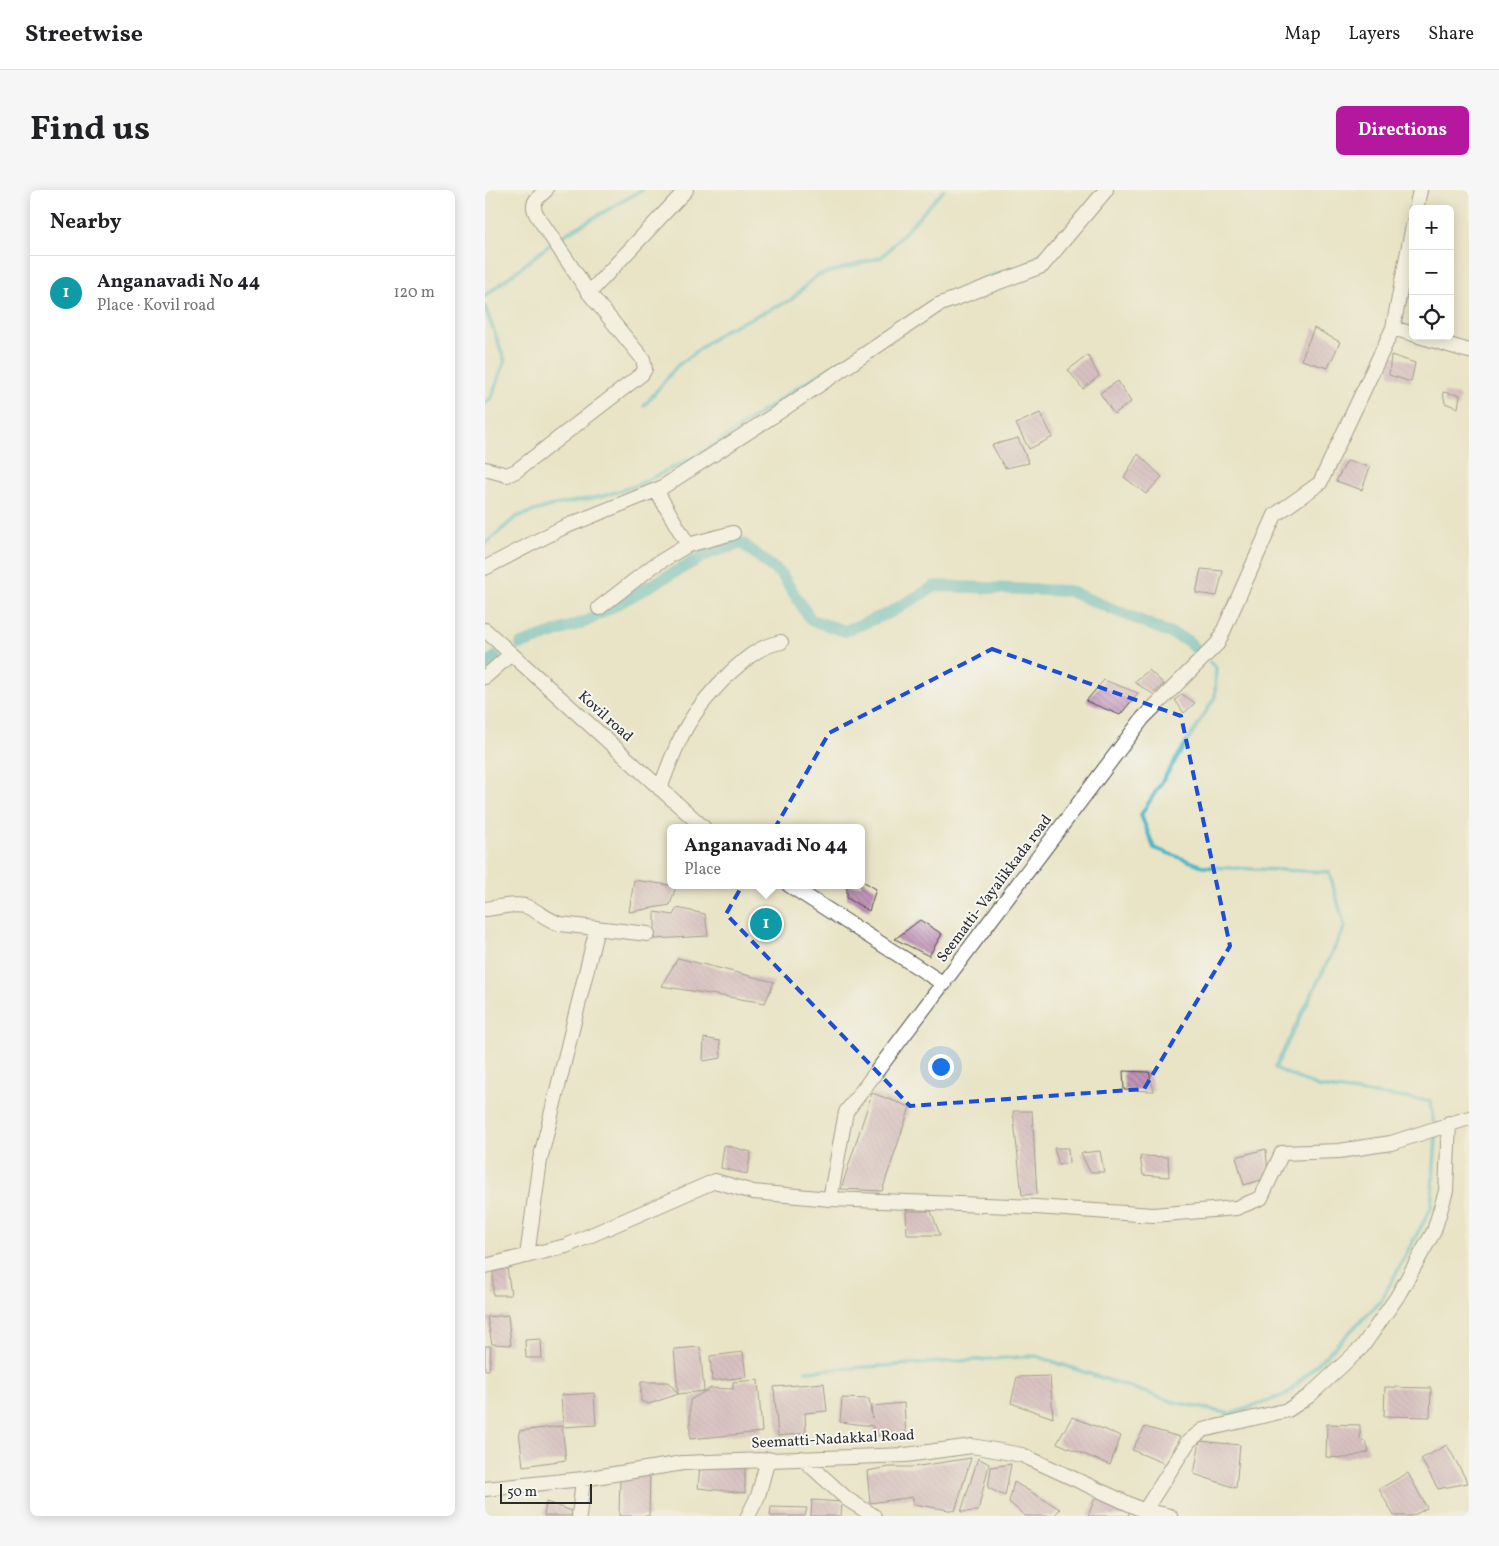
<!DOCTYPE html>
<html lang="en">
<head>
<meta charset="utf-8">
<style>
  :root { --surface:#fff; --page:#f6f6f6; --text:#202124; --muted:#757577; --line:#e0e0e0; --accent:#b5179e }
  body { margin:0; font-family:Vollkorn,serif; background:var(--page); color:var(--text) }
  .controls { position:absolute; right:15px; top:15px; display:grid; overflow:hidden; border-radius:8px; box-shadow:0 2px 12px #0003 }
  .controls button { width:45px; height:45px; display:grid; place-items:center; padding:0; border:0; border-bottom:1px solid var(--line); background:var(--surface); color:var(--text); font:25px sans-serif }
  .scale { position:absolute; left:15px; bottom:12px; width:92px; box-sizing:border-box; padding-left:5px; border:2px solid #2b2b2b; border-top:0; font-size:14px; line-height:18px; white-space:nowrap; color:#2b2b2b; -webkit-text-stroke:4px #f6f6f2; paint-order:stroke }
  .you { position:absolute; left:455px; top:876px; width:18px; height:18px; margin:-12px; border:4px solid #fff; border-radius:50%; background:#1a73e8; box-shadow:0 0 0 8px #1a73e833 }
  .badge { display:grid; place-items:center; width:32px; height:32px; border-radius:50%; background:var(--accent); color:#fff; font-size:16px; font-weight:700 }
  .pin { position:absolute; translate:-50% -50%; border:2px solid #fff; box-shadow:0 1px 5px #0006 }
  .popup { position:absolute; left:182px; top:634px; width:198px; height:65px; box-sizing:border-box; display:grid; place-content:center; border-radius:8px; background:var(--surface); filter:drop-shadow(0 1px 4px #0005); font-size:16px; white-space:nowrap; color:var(--muted) }
  .popup b { font-size:19px; color:var(--text) }
  .popup::after { content:''; position:absolute; left:50%; top:100%; margin-left:-10px; border:10px solid transparent; border-top-color:var(--surface) }
  .list { margin:0; padding:0; list-style:none }
  h2 { display:flex; justify-content:space-between; align-items:center; height:65px; margin:0; padding:0 20px; font-size:21px }
  h2 small { font-size:16px; font-weight:400; color:var(--muted) }
  .list li { display:grid; grid-template-columns:32px 1fr auto; gap:15px; align-items:center; box-sizing:border-box; height:75px; padding:0 20px; border-top:1px solid var(--line) }
  .list b { display:block; font-size:19px; white-space:nowrap }
  .list p { margin:0; font-size:16px; white-space:nowrap; color:var(--muted) }
  .list em { font-size:16px; font-style:normal; color:var(--muted) }
  .icon { flex:none; width:28px; height:28px; fill:none; stroke:currentColor; stroke-width:2; stroke-linecap:round; stroke-linejoin:round }
  .map { position:relative; flex:none; width:984px; height:1326px; overflow:hidden; border-radius:8px }
  header { display:flex; align-items:center; gap:30px; box-sizing:border-box; height:70px; padding:0 25px; background:var(--surface); border-bottom:1px solid var(--line) }
  header strong { font-size:24px }
  nav { display:flex; gap:28px; margin-inline-start:auto; font-size:18px }
  .intro { display:flex; align-items:center; justify-content:space-between; box-sizing:border-box; height:120px; padding:0 30px }
  h1 { margin:0; font-size:35px }
  .button { padding:12px 22px; border-radius:8px; background:var(--accent); color:#fff; font-size:18px; font-weight:700 }
  main { display:flex; gap:30px; padding:0 30px }
  aside { flex:1; background:var(--surface); border-radius:8px; box-shadow:0 2px 12px #0003 }
  .map>svg:first-child { display:block }
  .lines { fill:none; stroke-linecap:round; stroke-linejoin:round }
  .stream { stroke:#49b6c4; stroke-width:4 }
  .canal { stroke:#49b6c4; stroke-width:12 }
  .building { fill:url(#building-back-hatch) }
  .minor-casing { stroke:#484742; stroke-width:16 }
  .minor { stroke:#fff; stroke-width:14 }
  .marked { fill:none; stroke:#1d4ed8; stroke-width:4; stroke-dasharray:10 6; stroke-linejoin:round }
  .labels { text-anchor:middle; dominant-baseline:central; stroke-width:4; stroke-linejoin:round; paint-order:stroke }
  .street-label { font-size:15px; fill:#2b2b2b; stroke:#f6f6f2 }
</style>
</head>
<body>
<header>
<strong>Streetwise</strong>
<nav><a>Map</a><a>Layers</a><a>Share</a></nav>
</header>
<div class="intro"><h1>Find us</h1><a class="button">Directions</a></div>
<main>
<aside>
<h2>Nearby<small></small></h2>
<ul class="list">
<li><span class="badge" style="background:#0f9aa8">1</span><div><b>Anganavadi No 44</b><p>Place · Kovil road</p></div><em>120 m</em></li>
</ul>
</aside>
<div class="map">
<svg width="984" height="1326" viewBox="0 0 984 1326">
  <defs>
    <pattern id="building-back-hatch" width="6" height="6" patternUnits="userSpaceOnUse" patternTransform="scale(1.25)"><rect width="6" height="6" fill="#c194ba"/><path d="M-1 5l2 2M0 0l6 6M5-1l2 2" fill="none" stroke="#9d7997"/></pattern>
  </defs>
  <rect width="100%" height="100%" fill="#f6f6f2"/>
  <filter id="ink" filterUnits="userSpaceOnUse"><feTurbulence type="fractalNoise" baseFrequency=".02" numOctaves="2"/><feDisplacementMap in="SourceGraphic" scale="10" xChannelSelector="R" yChannelSelector="G"/><feConvolveMatrix kernelMatrix="1 2 1 2 8 2 1 2 1" color-interpolation-filters="sRGB"/></filter>
  <filter id="wash" filterUnits="userSpaceOnUse"><feTurbulence type="fractalNoise" baseFrequency=".0096" numOctaves="4" result="noise"/><feDisplacementMap in="SourceGraphic" scale="20" xChannelSelector="R" yChannelSelector="G"/><feGaussianBlur stdDeviation="1.12" result="paint"/><feColorMatrix in="noise" values="0 0 0 0 0 0 0 0 0 0 0 0 0 0 0 0 0 1.4 0 .05"/><feComposite in="paint" operator="in"/></filter>
  <g filter="url(#wash)">
    <rect width="100%" height="100%" fill="#e9e4c6"/>
    <g class="lines">
      <!-- stream -->
      <path class="stream" d="M 72,49 L 157,0
        M 541,76 L 568,53
        M 480,98 L 505,86 L 534,78
        M 0,106 L 67,53
        M 0,117 L 20,171 L 6,209 L 0,213
        M 159,216 L 192,176 L 240,140 L 306,110 L 331,86 L 397,67 L 459,0
        M 0,354 L 31,327 L 65,316 L 118,306 L 150,296 L 216,264 L 312,198 L 373,161
        M 725,472 L 731,478 L 730,507 L 656,625 L 669,658 L 720,677 L 844,682 L 860,737 L 790,878 L 833,897 L 945,911 L 948,931
        M 321,1181 L 551,1166 L 689,1212 L 746,1224 L 802,1204 L 896,1111 L 946,1018 L 951,947"/>
      <!-- canal -->
      <path class="canal" d="M 36,454 L 102,431 L 224,363 L 257,353 L 297,385 L 326,430 L 360,441 L 404,423 L 450,396 L 584,401 L 702,450 L 714,462
        M 0,476 L 10,467"/>
    </g>
    <g id="blocks">
      <!-- building -->
      <path class="building" d="M 829,138 L 855,152 L 843,178 L 816,170 Z
        M 603,165 L 614,186 L 598,199 L 583,180 Z
        M 906,165 L 930,173 L 926,192 L 904,185 Z
        M 633,191 L 646,212 L 629,224 L 615,203 Z
        M 958,202 L 975,205 L 973,218 L 960,213 Z
        M 555,223 L 568,247 L 544,259 L 531,234 Z
        M 533,248 L 544,273 L 520,278 L 507,255 Z
        M 653,264 L 677,287 L 661,304 L 639,287 Z
        M 862,271 L 885,277 L 877,300 L 851,291 Z
        M 716,379 L 738,381 L 732,406 L 711,403 Z
        M 664,480 L 679,494 L 668,504 L 649,492 Z
        M 619,490 L 653,503 L 635,525 L 601,511 Z
        M 697,504 L 710,513 L 699,523 L 690,510 Z
        M 149,690 L 191,696 L 185,715 L 144,722 Z
        M 376,690 L 391,699 L 384,721 L 362,708 L 362,697 L 359,696 L 376,695 Z
        M 192,718 L 220,724 L 223,746 L 170,749 L 170,722 L 188,725 Z
        M 278,724 L 291,728 L 285,744 L 272,740 Z
        M 435,730 L 457,744 L 444,766 L 410,749 Z
        M 193,768 L 289,792 L 280,813 L 176,796 Z
        M 219,848 L 235,851 L 236,868 L 218,871 Z
        M 638,881 L 664,882 L 669,901 L 639,900 Z
        M 387,903 L 425,917 L 397,1001 L 356,999 Z
        M 528,921 L 547,921 L 552,1004 L 537,1005 Z
        M 239,955 L 266,962 L 262,984 L 236,978 Z
        M 569,958 L 583,958 L 584,973 L 574,975 Z
        M 781,959 L 783,988 L 759,995 L 751,967 Z
        M 615,961 L 619,982 L 605,982 L 596,963 Z
        M 655,966 L 683,967 L 684,987 L 658,985 Z
        M 421,1021 L 446,1021 L 455,1045 L 422,1045 Z
        M 22,1077 L 26,1105 L 8,1105 L 8,1082 Z
        M 23,1125 L 26,1155 L 7,1154 L 2,1127 Z
        M 56,1149 L 57,1168 L 41,1168 L 40,1150 Z
        M 0,1156 L 6,1156 L 4,1180 L 0,1180 Z
        M 215,1157 L 219,1201 L 193,1204 L 164,1214 L 156,1211 L 156,1192 L 183,1192 L 193,1204 L 189,1159 Z
        M 258,1162 L 261,1187 L 227,1191 L 225,1166 Z
        M 565,1186 L 568,1228 L 526,1213 L 532,1187 Z
        M 273,1190 L 277,1242 L 205,1249 L 205,1210 L 226,1198 L 248,1199 L 248,1192 Z
        M 339,1193 L 342,1221 L 320,1223 L 321,1243 L 293,1246 L 289,1197 Z
        M 900,1197 L 946,1198 L 945,1227 L 899,1226 Z
        M 109,1203 L 111,1235 L 78,1237 L 76,1205 Z
        M 357,1208 L 384,1209 L 387,1228 L 386,1216 L 419,1213 L 421,1245 L 389,1246 L 388,1236 L 355,1232 Z
        M 587,1227 L 636,1246 L 625,1275 L 572,1253 Z
        M 842,1234 L 875,1235 L 875,1249 L 881,1252 L 884,1262 L 861,1268 L 841,1267 Z
        M 77,1236 L 81,1270 L 38,1276 L 34,1241 Z
        M 660,1237 L 695,1247 L 681,1274 L 647,1260 Z
        M 715,1251 L 755,1255 L 751,1298 L 709,1284 Z
        M 962,1255 L 983,1293 L 953,1299 L 936,1269 Z
        M 486,1268 L 470,1321 L 428,1314 L 428,1307 L 385,1313 L 382,1281 L 403,1277 L 428,1277 Z
        M 493,1268 L 504,1274 L 493,1321 L 476,1322 Z
        M 260,1274 L 260,1303 L 213,1298 L 215,1276 Z
        M 526,1274 L 520,1306 L 503,1298 L 506,1277 Z
        M 165,1282 L 164,1326 L 134,1326 L 135,1289 Z
        M 923,1283 L 942,1318 L 927,1326 L 909,1326 L 894,1299 Z
        M 529,1292 L 575,1319 L 569,1326 L 540,1326 L 524,1312 Z
        M 610,1308 L 628,1311 L 645,1320 L 643,1326 L 603,1326 Z
        M 327,1310 L 357,1312 L 356,1326 L 326,1326 Z
        M 61,1312 L 90,1322 L 90,1326 L 59,1326 Z
        M 286,1317 L 322,1318 L 320,1326 L 285,1326 Z"/>
    </g>
  </g>
  <g filter="url(#ink)">
    <use href="#blocks" fill-opacity="0" stroke="#484742" stroke-width="1"/>
    <g class="lines">
      <defs>
        <path id="minor" d="M 931,19 L 935,0
          M 104,103 L 201,0
          M 908,138 L 928,35
          M 934,146 L 984,161
          M 0,279 L 22,285 L 31,281 L 157,184 L 160,179 L 158,169 L 104,103 L 51,24 C 45,12 53,8 61,0
          M 203,355 L 248,343
          M 0,378 L 77,338 L 176,298 L 288,226 L 453,115 L 557,76 L 621,0
          M 114,418 L 168,376 L 203,355 L 171,300
          M 0,440 L 219,638
          M 0,487 L 26,464
          M 175,599 C 194,545 206,521 247,481 C 263,467 275,456 296,452
          M 304,695 L 459,794
          M 0,719 C 12,718 27,713 40,716 C 52,720 62,730 75,734 L 163,744
          M 345,1009 L 551,1017 L 668,1025 L 751,1018 L 776,1008 L 797,963 L 854,961 L 906,953 L 984,928
          M 42,1066 L 55,970 L 112,738
          M 0,1076 L 81,1056 L 230,991 L 268,1002 L 345,1009 L 361,922 L 658,528 L 733,453 L 790,325 L 835,293 L 908,138 L 928,144
          M 317,1268 L 362,1309 L 389,1326
          M 0,1299 L 98,1289 L 198,1273 L 421,1265 L 487,1256 L 537,1265 L 655,1319 L 685,1326
          M 660,1320 L 704,1251 L 718,1240 L 803,1220 L 824,1206 L 877,1157 L 912,1107 L 949,1041 L 961,1001 L 964,933
          M 94,1326 L 98,1289
          M 263,1326 L 273,1306 L 283,1269"/>
      </defs>
      <!-- minor casing -->
      <use href="#minor" class="minor-casing"/>
      <!-- minor -->
      <use href="#minor" class="minor"/>
    </g>
  </g>
  <!-- marked area -->
  <path d="M0 0H984V1326H0ZM 507,459 L 696,526 L 745,756 L 659,899 L 425,916 L 241,724 L 344,543 Z" fill="#e9e4c6" fill-opacity=".55" fill-rule="evenodd"/>
  <path class="marked" d="M 507,459 L 696,526 L 745,756 L 659,899 L 425,916 L 241,724 L 344,543 Z"/>
  <g class="labels">
    <!-- street labels -->
    <g class="street-label">
      <text transform="translate(120 527) rotate(42)">Kovil road</text>
      <text transform="translate(510 699) rotate(-53)">Seematti- Vayalikkada road</text>
      <text transform="translate(348 1250) rotate(-3)">Seematti-Nadakkal Road</text>
    </g>
  </g>
</svg>
<div class="controls">
<button>+</button>
<button>−</button>
<button><svg class="icon" aria-label="locate" viewBox="0 0 24 24"><circle cx="12" cy="12" r="6"/><path d="M12 2v4M12 18v4M2 12h4M18 12h4"/></svg></button>
</div>
<div class="scale">50 m</div>
<div class="you"></div>
<div class="pin badge" style="left:281px;top:734px;background:#0f9aa8">1</div>
<div class="popup"><b>Anganavadi No 44</b>Place</div>
</div>
</main>
</body>
</html>
